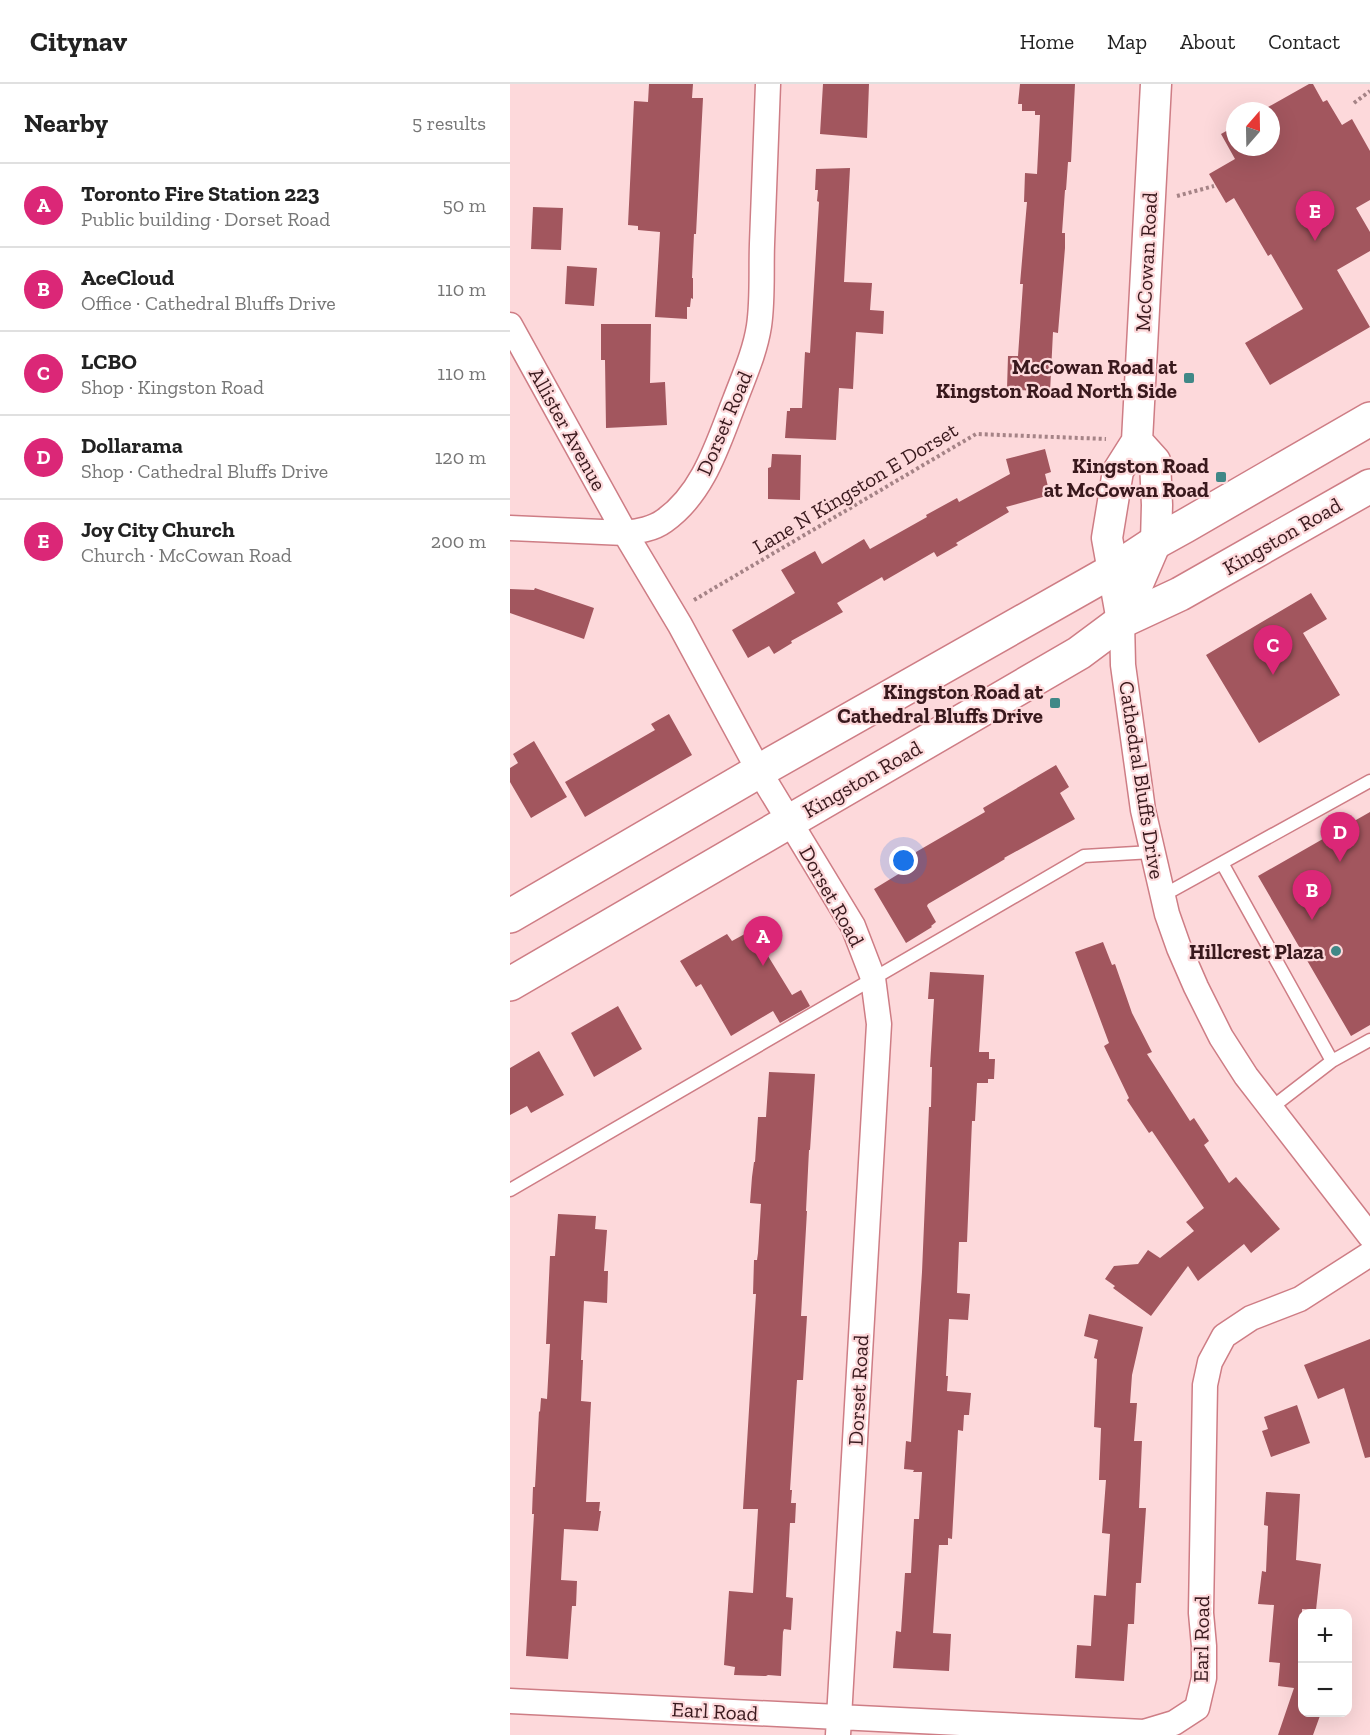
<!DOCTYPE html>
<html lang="en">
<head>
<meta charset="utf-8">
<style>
  :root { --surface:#fff; --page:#f6f6f6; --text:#222; --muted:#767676; --line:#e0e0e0; --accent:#db2777 }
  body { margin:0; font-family:"Zilla Slab",serif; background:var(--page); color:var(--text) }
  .controls { position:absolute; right:18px; bottom:18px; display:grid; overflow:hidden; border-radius:12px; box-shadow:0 6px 24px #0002 }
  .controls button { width:54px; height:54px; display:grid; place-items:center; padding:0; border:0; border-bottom:2px solid var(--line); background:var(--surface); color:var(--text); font:30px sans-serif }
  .compass { position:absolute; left:716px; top:18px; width:54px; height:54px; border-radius:50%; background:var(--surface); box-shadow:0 6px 24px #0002; rotate:20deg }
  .you { position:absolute; left:394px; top:777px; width:21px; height:21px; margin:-15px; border:4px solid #fff; border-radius:50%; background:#1a73e8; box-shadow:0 0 0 9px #1a73e833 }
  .badge { display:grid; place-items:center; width:39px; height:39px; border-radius:50%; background:var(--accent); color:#fff; font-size:20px; font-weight:700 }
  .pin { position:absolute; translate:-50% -50px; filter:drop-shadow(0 2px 3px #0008) }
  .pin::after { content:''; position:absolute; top:32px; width:21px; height:18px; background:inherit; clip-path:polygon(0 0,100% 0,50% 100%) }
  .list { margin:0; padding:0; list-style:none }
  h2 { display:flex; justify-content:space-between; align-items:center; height:78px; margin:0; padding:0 24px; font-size:26px }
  h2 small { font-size:20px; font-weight:400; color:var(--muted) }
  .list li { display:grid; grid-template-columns:39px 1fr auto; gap:18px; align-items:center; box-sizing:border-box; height:84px; padding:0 24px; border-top:2px solid var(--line) }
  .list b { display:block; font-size:22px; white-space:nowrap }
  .list p { margin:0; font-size:20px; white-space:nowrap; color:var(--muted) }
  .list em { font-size:20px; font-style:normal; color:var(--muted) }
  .map { position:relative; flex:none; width:860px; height:1651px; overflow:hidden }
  header { display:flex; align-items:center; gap:36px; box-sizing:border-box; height:84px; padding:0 30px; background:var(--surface); border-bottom:2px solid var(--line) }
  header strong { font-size:28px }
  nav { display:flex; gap:33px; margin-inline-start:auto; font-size:21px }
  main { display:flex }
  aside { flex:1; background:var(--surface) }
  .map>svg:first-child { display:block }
  .building { fill:#a2565e }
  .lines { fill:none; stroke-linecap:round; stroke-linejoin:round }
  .service-casing { stroke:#ce7d85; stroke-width:15 }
  .minor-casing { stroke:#ce7d85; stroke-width:27 }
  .tertiary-casing { stroke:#ce7d85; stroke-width:33 }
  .primary-casing { stroke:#ce7d85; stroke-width:36 }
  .path { stroke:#a58386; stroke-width:4; stroke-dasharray:3 3; stroke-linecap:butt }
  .service { stroke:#fff; stroke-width:12 }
  .minor { stroke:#fff; stroke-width:24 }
  .tertiary { stroke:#fff; stroke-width:30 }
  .primary { stroke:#fff; stroke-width:33 }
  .poi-dot { fill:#408887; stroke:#fdd9db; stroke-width:2 }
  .labels { text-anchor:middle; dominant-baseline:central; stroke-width:4.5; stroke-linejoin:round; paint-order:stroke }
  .street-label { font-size:21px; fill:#39191d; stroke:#fdd9db }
  .poi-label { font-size:21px; font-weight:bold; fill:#39191d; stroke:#fdd9db; text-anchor:end }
</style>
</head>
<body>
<header>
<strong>Citynav</strong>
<nav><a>Home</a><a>Map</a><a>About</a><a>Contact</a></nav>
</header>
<main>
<aside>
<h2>Nearby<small>5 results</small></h2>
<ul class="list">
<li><span class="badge">A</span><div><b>Toronto Fire Station 223</b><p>Public building · Dorset Road</p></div><em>50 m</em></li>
<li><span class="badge">B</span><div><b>AceCloud</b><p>Office · Cathedral Bluffs Drive</p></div><em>110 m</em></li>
<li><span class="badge">C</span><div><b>LCBO</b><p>Shop · Kingston Road</p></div><em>110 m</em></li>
<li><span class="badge">D</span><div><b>Dollarama</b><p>Shop · Cathedral Bluffs Drive</p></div><em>120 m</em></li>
<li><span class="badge">E</span><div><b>Joy City Church</b><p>Church · McCowan Road</p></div><em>200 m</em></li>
</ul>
</aside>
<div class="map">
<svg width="860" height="1651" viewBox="0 0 860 1651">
  <rect width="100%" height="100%" fill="#fdd9db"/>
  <!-- building -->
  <path class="building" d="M 139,0 L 183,0 L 182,14 L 193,14 L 186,150 L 184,150 L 182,194 L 183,194 L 183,215 L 181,214 L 180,223 L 177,223 L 177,235 L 145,233 L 150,148 L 128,146 L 128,142 L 118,141 L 124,17 L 138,18 Z
    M 313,0 L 359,0 L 357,54 L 310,50 Z
    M 510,0 L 565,0 L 561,78 L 558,78 L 556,106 L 555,106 L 552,149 L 555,149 L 555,164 L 548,249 L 543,248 L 540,308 L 497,305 L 498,272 L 508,272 L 513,200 L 510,200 L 517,118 L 514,118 L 515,89 L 527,90 L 530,31 L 525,31 L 525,27 L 512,27 L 512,20 L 508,20 Z
    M 799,0 L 803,0 L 813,18 L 817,16 L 832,41 L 842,35 L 860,67 L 860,116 L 846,124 L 860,148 L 860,167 L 827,186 L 860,243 L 760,301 L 735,259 L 793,225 L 761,170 L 758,172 L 724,114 L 716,119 L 699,90 L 725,75 L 711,50 L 725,42 L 725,63 L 761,63 L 761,27 L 751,27 Z
    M 340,84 L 334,198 L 362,199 L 360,226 L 374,227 L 373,250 L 346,248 L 343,305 L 329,304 L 326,356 L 275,354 L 277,327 L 280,327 L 280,324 L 292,324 L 295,268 L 300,269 L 309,118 L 307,117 L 308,106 L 305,106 L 306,85 Z
    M 23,123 L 53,124 L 51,166 L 21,165 Z
    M 57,182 L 87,184 L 84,222 L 55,220 Z
    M 91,240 L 141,240 L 140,299 L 155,298 L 157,341 L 96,344 L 95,276 L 91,276 Z
    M 535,365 L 541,388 L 535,390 L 540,411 L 496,423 L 499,428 L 446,459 L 448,461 L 427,473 L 424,468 L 374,497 L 372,493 L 327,519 L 333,528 L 281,557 L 282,559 L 264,570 L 259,562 L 238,574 L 222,546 L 285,509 L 271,486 L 305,467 L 312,480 L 354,455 L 360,465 L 417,433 L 416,431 L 447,414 L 449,418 L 500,390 L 496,375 Z
    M 262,370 L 291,371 L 290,416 L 258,415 L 258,384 L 261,383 Z
    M 25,504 L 84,524 L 74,555 L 0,529 L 0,505 L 24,506 Z
    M 801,509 L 817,535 L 793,549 L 830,611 L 749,659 L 696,571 Z
    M 159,630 L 182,671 L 75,733 L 55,698 L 145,646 L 141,640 Z
    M 24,657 L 57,713 L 21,734 L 0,698 L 0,684 L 8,679 L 3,670 Z
    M 546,681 L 559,703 L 550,709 L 565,735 L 494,774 L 495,775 L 418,820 L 417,822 L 426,838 L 421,842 L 422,843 L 396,859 L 364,805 L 400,783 L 396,775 L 406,769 L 406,768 L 475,728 L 473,724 Z
    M 860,728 L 860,941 L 841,952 L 748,792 Z
    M 242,846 L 282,911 L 291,906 L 300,922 L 270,939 L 263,927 L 221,952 L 191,900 L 186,903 L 170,877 L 217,850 L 222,857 Z
    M 593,858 L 602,881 L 605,880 L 622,929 L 642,968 L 637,970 L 680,1037 L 684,1034 L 699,1057 L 694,1061 L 719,1099 L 726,1093 L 770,1145 L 741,1169 L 734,1160 L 688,1197 L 678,1182 L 641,1232 L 603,1204 L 605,1202 L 595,1195 L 604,1182 L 628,1180 L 638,1166 L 650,1174 L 684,1147 L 676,1138 L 694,1124 L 642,1047 L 639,1049 L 617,1016 L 619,1014 L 594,962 L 599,959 L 565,868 Z
    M 420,888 L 474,891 L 469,968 L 479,968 L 479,975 L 485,975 L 484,995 L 478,995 L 478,999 L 467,999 L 465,1037 L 462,1037 L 457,1158 L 449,1158 L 447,1209 L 460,1210 L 458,1236 L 439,1235 L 436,1292 L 438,1292 L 437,1307 L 461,1309 L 459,1331 L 454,1331 L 453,1347 L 448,1346 L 442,1455 L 438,1454 L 438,1461 L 429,1461 L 423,1549 L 441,1550 L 439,1587 L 383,1584 L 386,1547 L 391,1548 L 395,1489 L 401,1489 L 404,1435 L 409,1435 L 412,1388 L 403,1388 L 404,1386 L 394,1385 L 396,1357 L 401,1358 L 412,1188 L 419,1023 L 421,1023 L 422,983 L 420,983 L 424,915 L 418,915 Z
    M 108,922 L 132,965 L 84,993 L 61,949 Z
    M 29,967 L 54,1011 L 21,1029 L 17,1022 L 0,1031 L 0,984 Z
    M 259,988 L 305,990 L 300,1066 L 299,1066 L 296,1127 L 297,1127 L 291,1232 L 297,1232 L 293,1296 L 287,1296 L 280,1406 L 282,1406 L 281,1419 L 286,1419 L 285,1439 L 280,1439 L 276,1513 L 283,1514 L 281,1546 L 274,1545 L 273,1548 L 271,1592 L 258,1591 L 256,1592 L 224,1591 L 225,1583 L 214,1581 L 219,1507 L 243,1509 L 248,1425 L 233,1425 L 246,1210 L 243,1210 L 244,1176 L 247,1176 L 248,1169 L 251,1120 L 240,1119 L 242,1093 L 244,1078 L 245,1078 L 248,1033 L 256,1033 Z
    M 48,1130 L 86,1132 L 85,1145 L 97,1146 L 94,1187 L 98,1187 L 97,1219 L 74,1217 L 71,1276 L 73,1276 L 71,1317 L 81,1318 L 76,1418 L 90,1418 L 89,1427 L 91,1427 L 88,1447 L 54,1445 L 51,1496 L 67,1497 L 66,1522 L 62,1522 L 58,1575 L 16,1572 L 24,1430 L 22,1430 L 23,1403 L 25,1403 L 29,1327 L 30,1328 L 31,1314 L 37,1315 L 40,1260 L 36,1260 L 40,1172 L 45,1172 Z
    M 579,1230 L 633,1243 L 622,1291 L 620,1319 L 627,1319 L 624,1357 L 632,1357 L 629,1424 L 636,1424 L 631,1499 L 626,1499 L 624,1540 L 618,1540 L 614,1597 L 565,1594 L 567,1561 L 581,1562 L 584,1511 L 596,1512 L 600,1450 L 592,1449 L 596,1396 L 589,1396 L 591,1344 L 584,1343 L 587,1275 L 584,1274 L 588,1256 L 574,1252 Z
    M 860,1255 L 860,1373 L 855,1374 L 834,1304 L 808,1315 L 794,1281 Z
    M 787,1321 L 800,1359 L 761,1373 L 752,1347 L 758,1345 L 754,1333 Z
    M 756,1408 L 790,1410 L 786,1476 L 811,1480 L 806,1526 L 792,1525 L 792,1629 L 811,1629 L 803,1651 L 768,1651 L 784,1604 L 768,1602 L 770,1579 L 759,1578 L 764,1521 L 748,1520 L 752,1487 L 756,1488 L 758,1442 L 754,1441 Z"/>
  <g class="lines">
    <defs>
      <path id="service" d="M 712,779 L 822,977 L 860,956
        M 652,812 L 860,697
        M 761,1024 L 822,977
        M 0,1106 L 574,772 L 642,768"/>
      <path id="minor" d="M 0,241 L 115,449 L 170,541 L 249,687 L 343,842 L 363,894 L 369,940 L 328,1651
        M 0,444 L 115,449 C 129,447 143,445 154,437 C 194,409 208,359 225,316 C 234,292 245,268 249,242 C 253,215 251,188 252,160 C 254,107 256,53 258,0
        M 612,537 L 613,581 L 633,726 L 657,830 L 669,864 L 686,903 L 711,953 L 736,992 L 860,1152
        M 0,1617 L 634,1648 L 664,1639 L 687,1624 L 694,1594 L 694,1562 L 691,1529 L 695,1301 L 700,1278 L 714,1252 L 741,1234 L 790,1215 L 860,1170"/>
      <path id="tertiary" d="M 612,537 L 597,454 L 608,387 L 627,357 L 646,0
        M 612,537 L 646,458 L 647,421 L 645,377 L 627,357"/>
      <path id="primary" d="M 0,832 L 249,687 L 602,487 L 646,458 L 675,442 L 860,335
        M 0,900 L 569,569 L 612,537 L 670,510 L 860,402"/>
    </defs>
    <!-- service casing -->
    <use href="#service" class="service-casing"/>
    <!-- minor casing -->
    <use href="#minor" class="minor-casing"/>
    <!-- tertiary casing -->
    <use href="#tertiary" class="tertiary-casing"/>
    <!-- primary casing -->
    <use href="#primary" class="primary-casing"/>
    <!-- path -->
    <path class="path" d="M 844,19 L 860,7
      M 667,112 L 704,102
      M 184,516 L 466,350 L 596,355"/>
    <!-- service -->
    <use href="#service" class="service"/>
    <!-- minor -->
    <use href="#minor" class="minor"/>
    <!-- tertiary -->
    <use href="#tertiary" class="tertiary"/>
    <!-- primary -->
    <use href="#primary" class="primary"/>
  </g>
  <!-- markers -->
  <g class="poi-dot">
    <rect x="673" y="288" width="12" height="12" rx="3"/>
    <rect x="705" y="387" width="12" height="12" rx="3"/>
    <rect x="539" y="613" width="12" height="12" rx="3"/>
    <circle cx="826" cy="867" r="6"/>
  </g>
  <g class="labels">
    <!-- street labels -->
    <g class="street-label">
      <text transform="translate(636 178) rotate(-87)">McCowan Road</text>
      <text transform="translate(214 339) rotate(-67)">Dorset Road</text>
      <text transform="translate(58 345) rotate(61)">Allister Avenue</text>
      <text transform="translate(345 404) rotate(-31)">Lane N Kingston E Dorset</text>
      <text transform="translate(772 452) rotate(-30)">Kingston Road</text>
      <text transform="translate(352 695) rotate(-30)">Kingston Road</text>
      <text transform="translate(632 696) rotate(81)">Cathedral Bluffs Drive</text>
      <text transform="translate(322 812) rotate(61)">Dorset Road</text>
      <text transform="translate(348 1306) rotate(-87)">Dorset Road</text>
      <text transform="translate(691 1555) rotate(-89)">Earl Road</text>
      <text transform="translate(205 1627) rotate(3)">Earl Road</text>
    </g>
    <!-- poi labels -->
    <g class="poi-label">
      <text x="667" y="282">McCowan Road at<tspan x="667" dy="24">Kingston Road North Side</tspan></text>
      <text x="699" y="381">Kingston Road<tspan x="699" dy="24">at McCowan Road</tspan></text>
      <text x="533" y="607">Kingston Road at<tspan x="533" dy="24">Cathedral Bluffs Drive</tspan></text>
      <text x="814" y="867">Hillcrest Plaza</text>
    </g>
  </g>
</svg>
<div class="controls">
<button>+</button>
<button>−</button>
</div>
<svg class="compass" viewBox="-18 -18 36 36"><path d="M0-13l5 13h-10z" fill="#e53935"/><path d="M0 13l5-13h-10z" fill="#767676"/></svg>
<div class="you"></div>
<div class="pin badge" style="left:253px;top:882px">A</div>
<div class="pin badge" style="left:802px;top:836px">B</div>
<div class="pin badge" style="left:763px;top:591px">C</div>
<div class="pin badge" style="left:830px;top:778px">D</div>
<div class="pin badge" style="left:805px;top:157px">E</div>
</div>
</main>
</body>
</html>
